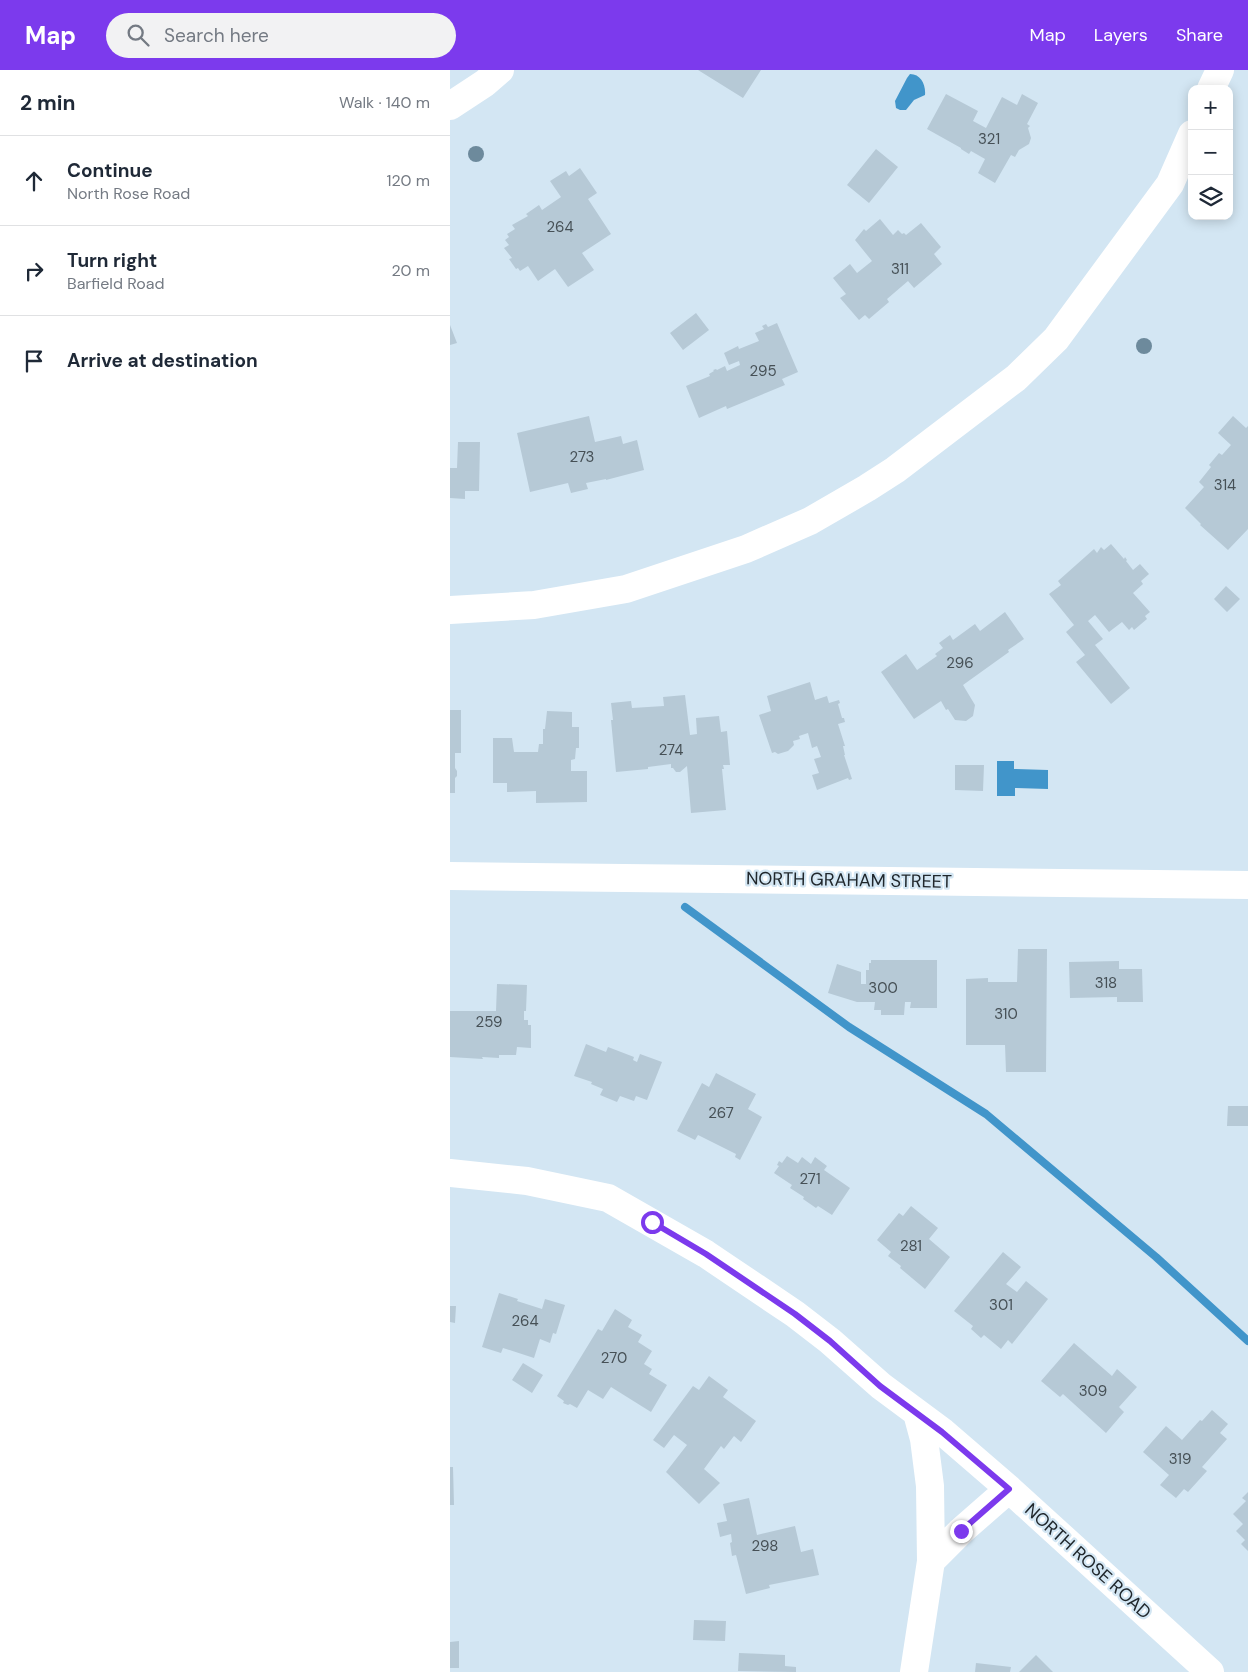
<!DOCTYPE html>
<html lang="en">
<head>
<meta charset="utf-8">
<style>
  :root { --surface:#fff; --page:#f2f2f3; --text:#1f2937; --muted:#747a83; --line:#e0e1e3; --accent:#7c3aed }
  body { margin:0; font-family:"DM Sans",sans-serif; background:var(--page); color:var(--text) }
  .controls { position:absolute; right:15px; top:15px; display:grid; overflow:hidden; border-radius:10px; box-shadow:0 2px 12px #0003 }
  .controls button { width:45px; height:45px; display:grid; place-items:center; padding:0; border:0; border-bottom:1px solid var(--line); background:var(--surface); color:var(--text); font:25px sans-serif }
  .stop { position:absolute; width:15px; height:15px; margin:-11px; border:4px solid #7c3aed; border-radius:50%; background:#fff }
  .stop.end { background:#7c3aed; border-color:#fff; box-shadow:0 1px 5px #0008 }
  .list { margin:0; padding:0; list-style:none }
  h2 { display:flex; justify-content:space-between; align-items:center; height:65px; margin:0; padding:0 20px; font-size:21px }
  h2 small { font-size:16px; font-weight:400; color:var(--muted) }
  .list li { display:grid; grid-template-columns:32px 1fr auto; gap:15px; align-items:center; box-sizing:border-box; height:90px; padding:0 20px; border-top:1px solid var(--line) }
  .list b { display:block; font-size:19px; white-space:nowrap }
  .list p { margin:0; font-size:16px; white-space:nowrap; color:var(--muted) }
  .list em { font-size:16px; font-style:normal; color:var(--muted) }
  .icon { flex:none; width:28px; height:28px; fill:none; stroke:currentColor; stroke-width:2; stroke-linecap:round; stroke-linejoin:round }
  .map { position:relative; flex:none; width:798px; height:1602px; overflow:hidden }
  header { display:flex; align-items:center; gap:30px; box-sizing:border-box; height:70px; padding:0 25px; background:var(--accent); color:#fff }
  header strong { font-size:24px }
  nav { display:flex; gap:28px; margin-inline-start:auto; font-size:18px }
  .search { width:350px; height:45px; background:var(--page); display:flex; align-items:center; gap:12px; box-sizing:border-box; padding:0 18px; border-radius:28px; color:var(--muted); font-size:19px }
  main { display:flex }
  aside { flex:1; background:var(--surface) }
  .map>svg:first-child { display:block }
  .water { fill:#4195ca }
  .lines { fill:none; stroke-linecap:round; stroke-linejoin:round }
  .stream { stroke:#4195ca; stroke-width:8 }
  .building { fill:#b6c9d6 }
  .minor { stroke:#fff; stroke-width:28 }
  .secondary { stroke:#fff; stroke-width:28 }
  .tree { fill:#6d8a9c }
  .route { stroke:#7c3aed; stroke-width:6 }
  .labels { text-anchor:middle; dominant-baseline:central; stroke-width:4.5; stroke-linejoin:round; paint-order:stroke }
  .number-label { font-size:15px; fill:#465056 }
  .street-label { font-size:18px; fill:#20272c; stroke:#d3e6f3 }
</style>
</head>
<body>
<header>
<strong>Map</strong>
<div class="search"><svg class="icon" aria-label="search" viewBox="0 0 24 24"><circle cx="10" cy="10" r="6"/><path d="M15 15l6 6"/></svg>Search here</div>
<nav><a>Map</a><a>Layers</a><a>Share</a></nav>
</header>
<main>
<aside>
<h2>2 min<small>Walk · 140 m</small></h2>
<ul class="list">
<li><svg class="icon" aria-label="ahead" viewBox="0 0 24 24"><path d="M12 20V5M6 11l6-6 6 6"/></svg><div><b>Continue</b><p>North Rose Road</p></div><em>120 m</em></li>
<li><svg class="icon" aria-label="right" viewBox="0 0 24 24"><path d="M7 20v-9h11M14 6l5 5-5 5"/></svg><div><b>Turn right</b><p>Barfield Road</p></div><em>20 m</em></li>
<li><svg class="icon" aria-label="arrive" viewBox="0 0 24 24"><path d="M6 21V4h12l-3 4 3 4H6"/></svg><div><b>Arrive at destination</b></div></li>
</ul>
</aside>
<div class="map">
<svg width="798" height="1602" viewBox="0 0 798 1602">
  <rect width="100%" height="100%" fill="#d3e6f3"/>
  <!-- water -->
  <path class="water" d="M 460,4 C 471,4 476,15 475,25 L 464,30 L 456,40 L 450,40 L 446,38 L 445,31 L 457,8 Z
    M 547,691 L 564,691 L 564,699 L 598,700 L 598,719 L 565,718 L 565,726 L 547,726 Z"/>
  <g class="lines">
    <!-- stream -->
    <path class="stream" d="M 235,837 L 399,957 L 536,1044 L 706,1187 L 798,1271"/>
  </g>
  <!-- building -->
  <path class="building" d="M 248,0 L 311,0 L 293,28 Z
    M 496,24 L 528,41 L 523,51 L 536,58 L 552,27 L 567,35 L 572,24 L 588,33 L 577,54 L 580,56 L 578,58 L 581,68 L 579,74 L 569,80 L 565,87 L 561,85 L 545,113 L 528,103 L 535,89 L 521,81 L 519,84 L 511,79 L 511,78 L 477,59 Z
    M 426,79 L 448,97 L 419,133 L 397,115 Z
    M 130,98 L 147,123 L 138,129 L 161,164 L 132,183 L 144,200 L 118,217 L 105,199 L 88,211 L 78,196 L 70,201 L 68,198 L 66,199 L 59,189 L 62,188 L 54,178 L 59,175 L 55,170 L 59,167 L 57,164 L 65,159 L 62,155 L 78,146 L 76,144 L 89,135 L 92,140 L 111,127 L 100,111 L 116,101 L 119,106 Z
    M 430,149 L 443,165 L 448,160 L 452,164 L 454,163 L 456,165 L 471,153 L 491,177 L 484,184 L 492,194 L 464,218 L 458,211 L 437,229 L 439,232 L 419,249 L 415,245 L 409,250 L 390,228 L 396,224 L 383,208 L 400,194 L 407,203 L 422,191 L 405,170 L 414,159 L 416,161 Z
    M 246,243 L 259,260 L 233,280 L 220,263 Z
    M 327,253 L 348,302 L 332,309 L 335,315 L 277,339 L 276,336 L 249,348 L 236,316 L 260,306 L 259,304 L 264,301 L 263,300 L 266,299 L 267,300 L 275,296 L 277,301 L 290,295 L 289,291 L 279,295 L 274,283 L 288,276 L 289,279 L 309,271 L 305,263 L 314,259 L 312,256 L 316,254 L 318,257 Z
    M 0,255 L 7,273 L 0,275 Z
    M 139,346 L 145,372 L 171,366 L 173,374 L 187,370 L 194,400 L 156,410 L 156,409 L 136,413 L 138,419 L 121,423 L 118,413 L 80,422 L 67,363 Z
    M 783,346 L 796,358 L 798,356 L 798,459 L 778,480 L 750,455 L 751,454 L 735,438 L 754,417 L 749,412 L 761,397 L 759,395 L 769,383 L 772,385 L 781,375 L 768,363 Z
    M 8,372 L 30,372 L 29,421 L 15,421 L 15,429 L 0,428 L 0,398 L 7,398 Z
    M 661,474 L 674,489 L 675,487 L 677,490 L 676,491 L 683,500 L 690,494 L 699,504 L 691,511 L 693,514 L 683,523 L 700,542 L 695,546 L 697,549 L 684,560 L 682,557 L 679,560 L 672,552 L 659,562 L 645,545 L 638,551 L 653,569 L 645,575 L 680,618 L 661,634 L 626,592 L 635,585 L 616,562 L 624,555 L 599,524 L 611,515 L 608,511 L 644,479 L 647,483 L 651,477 L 654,480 Z
    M 776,516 L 790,529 L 777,542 L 764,529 Z
    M 555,542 L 574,569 L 558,580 L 559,582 L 513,615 L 525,635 L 523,646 L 516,651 L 505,650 L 498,639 L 496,640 L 491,631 L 464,649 L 431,602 L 456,584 L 467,600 L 487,586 L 485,584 L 493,578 L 489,573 L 500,565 L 503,570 L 525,554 L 530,561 Z
    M 360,612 L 365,630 L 377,626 L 379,633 L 389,630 L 390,633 L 388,634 L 392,648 L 394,648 L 395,652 L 388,654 L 395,676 L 393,676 L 395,685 L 394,685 L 402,709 L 399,710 L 398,708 L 367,720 L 362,705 L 369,703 L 364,689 L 371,687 L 367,676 L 362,678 L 358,663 L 349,666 L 350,669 L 343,671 L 344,675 L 338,681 L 328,684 L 325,682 L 322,683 L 309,645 L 321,641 L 317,626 Z
    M 235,625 L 240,665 L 247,664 L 246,648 L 269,646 L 271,662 L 277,661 L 280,695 L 273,695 L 274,699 L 272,699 L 276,740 L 241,743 L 237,696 L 230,702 L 226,702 L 223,698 L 221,698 L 221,694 L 198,697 L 198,699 L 166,702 L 161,650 L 163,650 L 161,633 L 181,631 L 182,638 L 214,636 L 213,627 Z
    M 0,640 L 11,640 L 11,683 L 5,683 L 5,698 L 7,701 L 7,706 L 5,708 L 5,723 L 0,723 Z
    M 97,641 L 122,642 L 122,657 L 129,657 L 129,678 L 126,678 L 125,689 L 121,690 L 121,701 L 137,701 L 137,732 L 86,733 L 86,721 L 57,722 L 57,713 L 43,713 L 43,668 L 62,668 L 64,682 L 88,682 L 89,674 L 93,674 L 93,659 L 95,659 Z
    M 505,695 L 534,695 L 533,721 L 505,720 Z
    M 568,879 L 597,879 L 596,1002 L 556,1002 L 555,975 L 516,975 L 516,909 L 538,908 L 538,912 L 567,912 Z
    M 421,890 L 487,890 L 487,938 L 460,938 L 461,932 L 455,932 L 454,945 L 431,945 L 431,940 L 424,940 L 425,932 L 407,932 L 378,923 L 387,894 L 411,902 L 411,914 L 416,914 L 416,900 L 419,900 L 419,893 L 421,893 Z
    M 669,891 L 669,899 L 692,899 L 693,932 L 667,932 L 667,927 L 620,928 L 619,892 Z
    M 47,914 L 77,915 L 76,941 L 74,941 L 74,950 L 78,950 L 78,955 L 81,955 L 81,978 L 67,977 L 66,985 L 49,985 L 49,988 L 32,987 L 33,989 L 0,987 L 0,941 L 46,941 Z
    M 136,974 L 156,982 L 158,977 L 184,987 L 183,990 L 187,992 L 190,984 L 212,992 L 197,1030 L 186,1026 L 184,1031 L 170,1026 L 167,1032 L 150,1025 L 153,1019 L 141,1014 L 142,1012 L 124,1006 Z
    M 266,1003 L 306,1024 L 298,1039 L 312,1047 L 290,1090 L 285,1087 L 286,1084 L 248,1065 L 245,1070 L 227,1061 L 252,1013 L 259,1017 Z
    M 778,1036 L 798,1036 L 798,1056 L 777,1056 Z
    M 337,1086 L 348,1093 L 352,1087 L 361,1094 L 365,1087 L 377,1096 L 374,1100 L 400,1118 L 382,1145 L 368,1136 L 366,1138 L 353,1129 L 354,1127 L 340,1118 L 342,1115 L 324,1103 L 329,1096 L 327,1095 L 329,1091 L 332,1093 Z
    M 461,1136 L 488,1158 L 479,1169 L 500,1187 L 475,1219 L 450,1198 L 451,1196 L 438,1186 L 441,1182 L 427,1170 L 449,1143 L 453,1146 Z
    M 553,1182 L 571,1197 L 556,1214 L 567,1222 L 576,1211 L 598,1229 L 562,1274 L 558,1270 L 551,1279 L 534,1265 L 531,1268 L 521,1259 L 523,1256 L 504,1241 Z
    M 49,1223 L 68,1229 L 67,1231 L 92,1239 L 95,1229 L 115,1235 L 106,1264 L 103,1263 L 100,1273 L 90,1269 L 84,1288 L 53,1278 L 51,1283 L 32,1277 Z
    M 0,1236 L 6,1236 L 5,1253 L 0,1252 Z
    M 165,1239 L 182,1250 L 178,1257 L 192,1265 L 188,1272 L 202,1281 L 194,1294 L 202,1299 L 199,1304 L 217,1315 L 201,1342 L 161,1317 L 153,1329 L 138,1320 L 127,1338 L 120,1334 L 118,1335 L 113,1333 L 114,1331 L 107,1326 L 148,1259 L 152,1261 Z
    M 624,1273 L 662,1306 L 667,1299 L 687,1317 L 669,1337 L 674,1342 L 656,1363 L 613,1324 L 610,1327 L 591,1311 Z
    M 73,1293 L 93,1305 L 82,1323 L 62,1310 Z
    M 259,1306 L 278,1320 L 273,1327 L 306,1351 L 291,1372 L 284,1366 L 274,1379 L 271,1376 L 254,1399 L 270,1413 L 249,1434 L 216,1402 L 237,1375 L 224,1365 L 214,1378 L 203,1370 L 243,1316 L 249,1320 Z
    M 762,1340 L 778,1354 L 770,1363 L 777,1369 L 752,1397 L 757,1401 L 738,1422 L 734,1419 L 726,1428 L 710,1415 L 719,1405 L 693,1382 L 716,1356 L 732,1370 L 750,1350 L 752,1351 Z
    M 0,1397 L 3,1397 L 4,1435 L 0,1435 Z
    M 798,1422 L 798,1481 L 791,1474 L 795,1470 L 786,1461 L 793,1454 L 783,1444 L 796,1431 L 792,1428 Z
    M 299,1428 L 307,1465 L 345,1456 L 351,1482 L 363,1479 L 369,1505 L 319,1515 L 320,1518 L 296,1524 L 286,1485 L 282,1486 L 280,1473 L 282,1472 L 281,1464 L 270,1467 L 267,1453 L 277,1451 L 273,1434 Z
    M 244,1550 L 276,1551 L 275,1571 L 243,1570 Z
    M 9,1571 L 9,1598 L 0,1598 L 0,1572 Z
    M 289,1583 L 335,1585 L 335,1596 L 346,1597 L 346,1602 L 288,1601 Z
    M 586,1585 L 603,1602 L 569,1602 Z
    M 526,1593 L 561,1597 L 560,1602 L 525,1602 Z"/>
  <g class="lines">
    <!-- minor -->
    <path class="minor" d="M 761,19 L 770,0
      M 0,36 L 35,13 L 50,0
      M 0,540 L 84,535 L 176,519 L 296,479 L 360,451 L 417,418 L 445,400 L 566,308 L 606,269 L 720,114 L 742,64
      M 0,1103 L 77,1111 L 158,1128 L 256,1184 L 345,1244 L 380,1271 L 431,1316 L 493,1362 L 559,1419 L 760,1602
      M 467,1343 L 474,1369 L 480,1416 L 481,1491
      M 464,1602 L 481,1491 L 511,1461 L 559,1419"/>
    <!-- secondary -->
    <path class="secondary" d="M 0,806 L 798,815"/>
  </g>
  <!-- trees -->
  <g class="tree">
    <circle cx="26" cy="84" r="8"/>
    <circle cx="694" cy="276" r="8"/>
  </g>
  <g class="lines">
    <!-- route -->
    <path class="route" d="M 202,1152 L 256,1184 L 345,1244 L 380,1271 L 430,1316 L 492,1362 L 559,1419 L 511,1461"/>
  </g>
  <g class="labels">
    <!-- number labels -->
    <g class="number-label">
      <text x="539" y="69">321</text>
      <text x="110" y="157">264</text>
      <text x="450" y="199">311</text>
      <text x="313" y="301">295</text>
      <text x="132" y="387">273</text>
      <text x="775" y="415">314</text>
      <text x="510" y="593">296</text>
      <text x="221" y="680">274</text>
      <text x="656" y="913">318</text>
      <text x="433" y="918">300</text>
      <text x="556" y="944">310</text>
      <text x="39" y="952">259</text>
      <text x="271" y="1043">267</text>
      <text x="360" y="1109">271</text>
      <text x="461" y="1176">281</text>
      <text x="551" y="1235">301</text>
      <text x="75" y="1251">264</text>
      <text x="164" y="1288">270</text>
      <text x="643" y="1321">309</text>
      <text x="730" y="1389">319</text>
      <text x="315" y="1476">298</text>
    </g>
    <!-- street labels -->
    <g class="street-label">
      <text transform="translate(399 810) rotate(1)">NORTH GRAHAM STREET</text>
      <text transform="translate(638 1491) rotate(42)">NORTH ROSE ROAD</text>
    </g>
  </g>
</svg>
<div class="controls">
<button>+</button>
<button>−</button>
<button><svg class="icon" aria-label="layers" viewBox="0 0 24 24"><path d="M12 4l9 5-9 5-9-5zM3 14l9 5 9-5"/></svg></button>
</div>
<div class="stop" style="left:202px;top:1152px"></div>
<div class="stop end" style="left:511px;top:1461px"></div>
</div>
</main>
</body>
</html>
